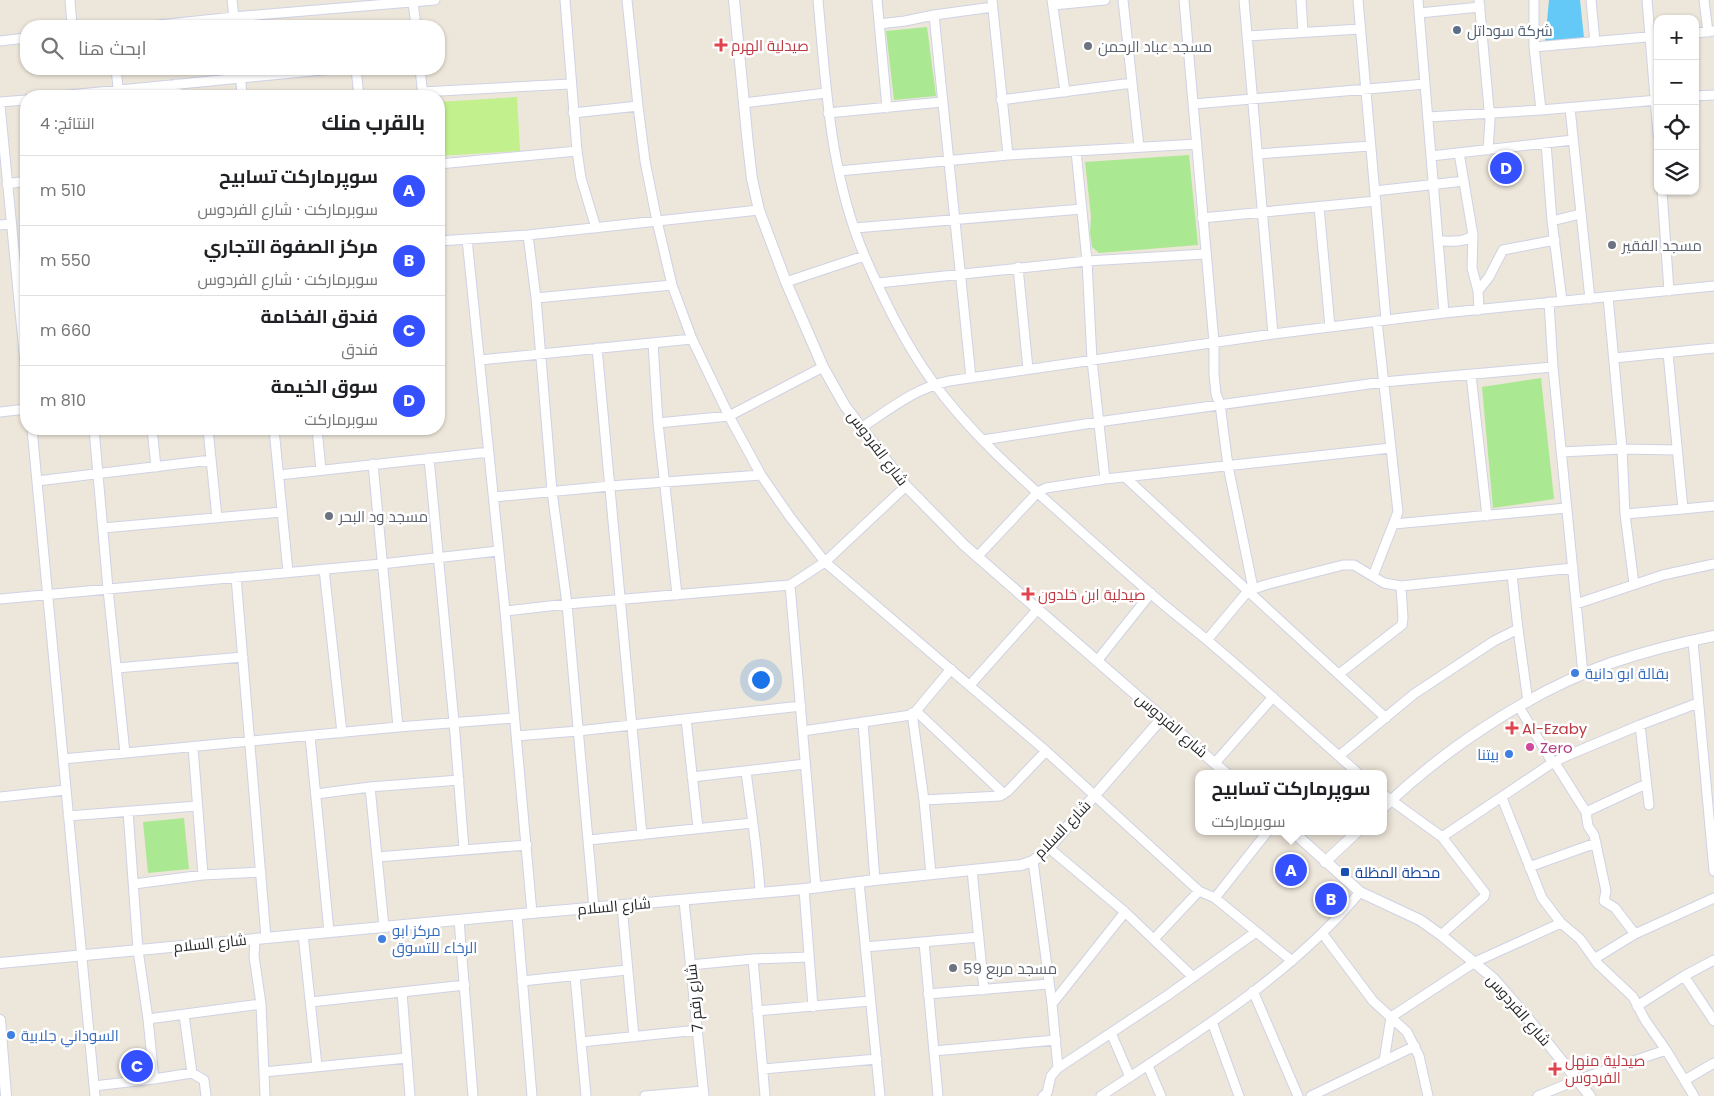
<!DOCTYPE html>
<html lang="ar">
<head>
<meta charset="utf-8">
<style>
  :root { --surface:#fff; --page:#f2f2f2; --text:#202124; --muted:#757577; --line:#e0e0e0; --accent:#3551ff }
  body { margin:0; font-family:Poppins,Cairo,sans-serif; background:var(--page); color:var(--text); direction:rtl }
  .controls { position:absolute; right:15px; top:15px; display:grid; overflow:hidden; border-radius:10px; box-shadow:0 1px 4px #0004 }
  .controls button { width:45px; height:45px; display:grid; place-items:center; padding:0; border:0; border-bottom:1px solid var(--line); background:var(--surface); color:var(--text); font:25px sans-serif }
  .you { position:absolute; left:760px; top:679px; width:18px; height:18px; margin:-12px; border:4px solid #fff; border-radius:50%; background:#1a73e8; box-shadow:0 0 0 8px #1a73e833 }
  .badge { display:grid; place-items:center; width:32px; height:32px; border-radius:50%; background:var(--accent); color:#fff; font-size:16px; font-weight:700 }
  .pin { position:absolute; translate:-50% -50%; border:2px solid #fff; box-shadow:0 1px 5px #0006 }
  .popup { position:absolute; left:1195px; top:770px; width:192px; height:65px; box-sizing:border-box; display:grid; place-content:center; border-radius:10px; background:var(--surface); filter:drop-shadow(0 1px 4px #0005); font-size:16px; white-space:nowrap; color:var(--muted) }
  .popup b { font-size:19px; color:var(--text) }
  .popup::after { content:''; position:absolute; left:50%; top:100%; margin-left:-10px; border:10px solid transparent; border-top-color:var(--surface) }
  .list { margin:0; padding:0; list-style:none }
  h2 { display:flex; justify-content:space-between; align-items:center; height:65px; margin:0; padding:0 20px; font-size:21px }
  h2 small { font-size:16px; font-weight:400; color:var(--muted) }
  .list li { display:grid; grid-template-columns:32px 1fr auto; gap:15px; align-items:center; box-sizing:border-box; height:70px; padding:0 20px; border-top:1px solid var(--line) }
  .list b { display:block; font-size:19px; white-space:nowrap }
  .list p { margin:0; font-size:16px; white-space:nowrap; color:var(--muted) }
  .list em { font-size:16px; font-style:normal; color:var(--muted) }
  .icon { flex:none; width:28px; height:28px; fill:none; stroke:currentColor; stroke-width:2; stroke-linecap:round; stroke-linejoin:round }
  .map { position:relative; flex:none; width:1714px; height:1096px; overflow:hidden; direction:ltr }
  .search { position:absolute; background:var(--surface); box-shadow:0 1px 4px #0004; left:20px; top:20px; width:425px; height:55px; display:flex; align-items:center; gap:12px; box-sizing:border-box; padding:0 18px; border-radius:20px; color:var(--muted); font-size:19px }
  .panel { position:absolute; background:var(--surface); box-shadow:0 1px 4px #0004; left:20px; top:90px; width:425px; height:345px; border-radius:20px; direction:rtl }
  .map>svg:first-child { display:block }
  .green { fill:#abe892 }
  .pitch { fill:#c1f08d }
  .water { fill:#64c9f7 }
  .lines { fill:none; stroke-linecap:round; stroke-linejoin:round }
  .minor-casing { stroke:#cfd2e4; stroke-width:11 }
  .tertiary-casing { stroke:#cfd2e4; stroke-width:12 }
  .minor { stroke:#fff; stroke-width:9 }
  .tertiary { stroke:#fff; stroke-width:10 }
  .service-dot { fill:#5c6f8a; stroke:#fff; stroke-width:2 }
  .health-dot { fill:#e0444e; stroke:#fff; stroke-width:2 }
  .worship-dot { fill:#6b7280; stroke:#fff; stroke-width:2 }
  .shop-dot { fill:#3f7fe0; stroke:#fff; stroke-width:2 }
  .hotel-dot { fill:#d1479c; stroke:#fff; stroke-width:2 }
  .transit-dot { fill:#1a4fb4; stroke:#fff; stroke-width:2 }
  .labels { text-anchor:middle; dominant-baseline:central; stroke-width:5; stroke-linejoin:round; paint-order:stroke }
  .service-label { font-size:15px; fill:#4e5e75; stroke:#fff; text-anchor:start }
  .health-label { font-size:15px; fill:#be3a42; stroke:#fff; text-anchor:start }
  .worship-label { font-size:15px; fill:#5b616d; stroke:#fff; text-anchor:start }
  .street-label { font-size:15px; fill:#292929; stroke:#fff }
  .shop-label { font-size:15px; fill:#366cbe; stroke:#fff; text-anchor:start }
  .hotel-label { font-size:15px; fill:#b23c85; stroke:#fff; text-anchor:start }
  .transit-label { font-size:15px; fill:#164399; stroke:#fff; text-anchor:start }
</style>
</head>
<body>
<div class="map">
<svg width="1714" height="1096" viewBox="0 0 1714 1096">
  <rect width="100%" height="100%" fill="#ede6da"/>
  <!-- green -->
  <path class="green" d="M 927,27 L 936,96 L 894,100 L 886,31 Z
    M 1189,155 L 1198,245 L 1099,253 L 1092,247 L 1090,233 L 1091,216 L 1085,162 Z
    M 1541,378 L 1554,499 L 1493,508 L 1482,387 Z
    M 184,818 L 189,869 L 148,873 L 143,822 Z"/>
  <!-- pitch -->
  <path class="pitch" d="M 517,97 L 520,151 L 439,156 L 439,102 Z"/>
  <!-- water -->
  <path class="water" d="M 1549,0 L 1580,0 L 1584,38 L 1545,42 Z"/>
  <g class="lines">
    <defs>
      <path id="minor" d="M 70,0 L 72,26
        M 232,0 L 235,26
        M 565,0 L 577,151 L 581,178 L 596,228
        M 627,0 L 638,106 L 645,161 L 657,221 L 672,285 L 692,339 L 729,416 L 761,475 L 790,517 L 825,562 L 1046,751 L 1199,891 L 1215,898 L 1292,961
        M 818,0 C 826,87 830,175 865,257 C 884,300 905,344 933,382 C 968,430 1013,471 1057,510 C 1088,538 1118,565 1149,592 C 1168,609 1188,624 1207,640 C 1258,683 1308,729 1359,774
        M 877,0 L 887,108
        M 992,0 L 1008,155
        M 1052,0 L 1065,92
        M 1123,0 L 1139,147
        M 1184,0 L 1214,342 L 1214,374 L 1216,394 L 1220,404 L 1228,466 L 1253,588
        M 1244,0 L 1273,334
        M 1301,0 L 1303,32
        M 1358,0 L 1386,320
        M 1418,0 L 1444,313
        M 1479,0 L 1490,120 L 1488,150
        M 1534,0 L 1534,47 L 1541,110
        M 1591,0 L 1595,42
        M 1647,0 L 1658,134
        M 1704,0 L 1708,32
        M 413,2 L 416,26
        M 1053,5 L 1105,0
        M 1419,13 L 1480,7
        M 934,15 L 971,378
        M 879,24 L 905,21 L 934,15 L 993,7
        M 149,26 L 234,17 L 435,0
        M 1695,33 L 1714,31
        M 1247,36 L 1360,29
        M 0,41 L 26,38
        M 1534,47 L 1658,36
        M 116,69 L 119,96
        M 240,69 L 242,96
        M 356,69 L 359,96
        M 420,69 L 423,96
        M 176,84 L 177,96
        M 422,92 L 570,84
        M 59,96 L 333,69
        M 1695,96 L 1714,95
        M 1001,100 L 1132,83
        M 0,102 L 26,100
        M 744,103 L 826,93
        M 1194,104 L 1425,84
        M 0,105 L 26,373
        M 1570,108 L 1590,299
        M 573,113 L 638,106
        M 828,113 L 942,102
        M 1428,117 L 1541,110 L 1658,100
        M 1546,143 L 1552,221 L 1562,301
        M 1076,151 L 1087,261 L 1092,360 L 1105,479
        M 1459,153 L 1473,235 L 1472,268 L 1478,291 L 1479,310
        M 1257,154 L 1370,146
        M 1431,156 L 1573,140
        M 439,164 L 577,151
        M 839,171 L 1008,155 L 1197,144
        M 7,184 L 26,181
        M 1375,191 L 1464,181
        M 1662,191 L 1669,291
        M 1319,207 L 1330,327
        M 1202,218 L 1376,201
        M 1552,221 L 1580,214
        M 0,225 L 11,224
        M 855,228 L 1082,209
        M 528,235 L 536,298 L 552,491 L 567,604 L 594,908
        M 467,239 L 505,611 L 532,913
        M 439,241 L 528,235 L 759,210
        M 1438,241 C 1449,241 1465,243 1473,235
        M 1018,267 L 1028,369
        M 786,282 L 864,256
        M 878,283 L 1087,261 L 1205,254
        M 1478,291 L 1489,277 L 1503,250 L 1555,240
        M 1608,297 L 1622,449 L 1625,514 L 1634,584
        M 536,298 L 672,285
        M 1549,302 L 1553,367 L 1583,674
        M 653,343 L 658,423 L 677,595
        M 597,348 L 642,835
        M 1614,358 L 1714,348
        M 480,360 L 692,339
        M 1471,375 L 1487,516
        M 0,412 L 26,409
        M 658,423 L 729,416 L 823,367
        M 861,428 C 890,409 915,388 949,381 L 1273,334 L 1444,313 L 1714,286
        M 32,429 L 95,1096
        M 94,429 L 108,589 L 125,753
        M 152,429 L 156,467
        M 208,429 L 217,518
        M 274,429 L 288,572
        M 317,429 L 321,470
        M 983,440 L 1098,422 L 1383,382 L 1553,367
        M 1561,452 L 1622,449 L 1677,450
        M 429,458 L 454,722 L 464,849
        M 373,464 L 398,727
        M 279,475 L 489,452
        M 1125,477 L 1248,591 L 1207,640
        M 37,481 L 211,460
        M 494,497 L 610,486 L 761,475
        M 1683,509 L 1714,506
        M 1625,514 L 1683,509 L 1668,353
        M 1394,524 L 1566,508
        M 103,528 L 282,512
        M 977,557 L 1038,492 L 1046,488 L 1105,479 L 1391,448
        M 324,569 L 342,733
        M 1373,576 L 1398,512 L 1377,321
        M 236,577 L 266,938
        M 790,585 L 816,888
        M 0,599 L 381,564 L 498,551
        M 1576,604 L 1663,575 L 1714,564
        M 505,611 L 567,604 L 790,585 L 825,562 L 906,486
        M 1518,629 L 1528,702
        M 1693,641 L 1714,871
        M 1097,661 L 1151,593
        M 117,668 L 243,657
        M 1339,674 L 1402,625 L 1403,618 L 1401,586
        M 970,685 L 1037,610
        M 1519,707 L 1551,760 L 1555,763 L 1586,812 L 1588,826 L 1594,835 L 1606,891 L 1604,901 L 1615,908 L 1635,934
        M 916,711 L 1004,794
        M 912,713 L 924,800 L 931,874
        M 1386,718 L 1248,591 L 1265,585 L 1343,565 L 1354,565 L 1384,583 L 1401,586 L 1573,568
        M 686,719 L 698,828
        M 863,722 L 875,880
        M 1640,725 L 1649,805
        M 803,731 L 911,715 L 916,711 L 951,669
        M 310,736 L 329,932
        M 516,736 L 578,731 L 801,706
        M 193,747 L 203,875
        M 1339,756 L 1414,694 L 1494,641 L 1518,629 L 1512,575
        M 63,759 L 398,727 L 514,718
        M 1215,763 L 1273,697
        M 746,771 C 751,812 758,852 760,893
        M 692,777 L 805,764
        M 370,787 L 384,927
        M 316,794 L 370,787 L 459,780
        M 1384,795 L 1442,837 L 1485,893 L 1484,897 L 1441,935
        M 0,797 L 66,790
        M 1502,798 L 1542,898 L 1561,923 L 1580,939 L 1598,964 L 1633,997 L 1645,1020 L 1666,1050 L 1694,1096
        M 924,800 L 1000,796 L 1008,791 L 1046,751
        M 128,811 L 138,950 L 148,1019 L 154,1079
        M 1586,812 L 1646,784
        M 68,816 L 197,806
        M 1442,837 L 1549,765 L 1564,757 L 1640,725 L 1698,703
        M 589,840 L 752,823
        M 1049,848 L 1125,912 L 1193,977
        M 377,857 L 527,845
        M 1033,861 L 1052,1004 L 1058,1068 L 1051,1076 L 1047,1093 L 1043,1096
        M 1529,867 L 1596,843
        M 972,870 L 984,990
        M 859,882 L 880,1096
        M 134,884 L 203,875 L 261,872
        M 804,889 L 813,1007
        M 1215,898 L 1268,831
        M 684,901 L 704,1096
        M 622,906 L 634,1037
        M 517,915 L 532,1096
        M 459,920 L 473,1096
        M 1322,933 L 1373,1001 L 1407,1032 L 1419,1056 L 1428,1096
        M 303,934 L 317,1066
        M 255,939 L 254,956 L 261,1004 L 265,1096
        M 1154,939 L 1199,891
        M 924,942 L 938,1096
        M 865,947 L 979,937
        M 753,959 L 765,1096
        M 1594,959 L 1635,934 L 1714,898
        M 690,965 L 753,959 L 809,957
        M 575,976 L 586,1096
        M 1684,976 L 1714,1021
        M 522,981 L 627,970
        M 1253,991 L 1298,1096
        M 402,992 L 410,1096
        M 928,994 L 1048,984
        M 311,1002 L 465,985
        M 1052,1004 L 1125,912
        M 1637,1006 L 1684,976 L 1714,960
        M 757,1011 L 870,1001
        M 184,1015 L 192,1073
        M 148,1019 L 261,1004
        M 1212,1022 L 1239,1096
        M 1111,1033 L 1130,1077
        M 581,1042 L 698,1030
        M 934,1051 L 1056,1040
        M 1384,1061 L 1391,1017 L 1475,962 L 1561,923
        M 1148,1066 L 1161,1096
        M 1058,1068 L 1168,995 L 1256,932
        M 763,1069 L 877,1059
        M 264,1072 L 407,1058
        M 1685,1080 L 1714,1063
        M 94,1086 L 154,1079 L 192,1073 L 204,1080 L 206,1096
        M 645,1096 L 703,1091
        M 1101,1096 C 1191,1036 1291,976 1360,892
        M 1311,1096 L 1415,1046
        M 1538,1096 L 1577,1080 L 1666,1050"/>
      <path id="tertiary" d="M 734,0 L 748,145 L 752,179 L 759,210 L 786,282 L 823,367 L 845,406 L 906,486 L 964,545 L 1227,774
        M 1384,807 C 1446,748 1529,692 1611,663 C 1644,652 1679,643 1714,636
        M 1292,831 L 1360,892 L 1420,920 L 1441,935 L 1493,978 L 1526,1016 L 1590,1096
        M 1325,862 L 1358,831
        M 0,963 L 532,913 L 804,889 L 875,880 L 1021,865 L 1033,861 L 1049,848 L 1163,717
        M 0,1020 L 6,1096"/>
    </defs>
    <!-- minor casing -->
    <use href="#minor" class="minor-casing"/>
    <!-- tertiary casing -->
    <use href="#tertiary" class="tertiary-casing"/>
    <!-- minor -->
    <use href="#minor" class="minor"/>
    <!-- tertiary -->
    <use href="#tertiary" class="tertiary"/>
  </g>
  <!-- markers -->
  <circle class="service-dot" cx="1457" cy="30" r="5"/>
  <g class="health-dot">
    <path d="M718.5 37.5h5v5h5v5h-5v5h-5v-5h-5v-5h5z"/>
    <path d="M1025.5 586.5h5v5h5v5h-5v5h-5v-5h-5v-5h5z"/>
    <path d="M1509.5 720.5h5v5h5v5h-5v5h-5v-5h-5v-5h5z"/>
    <path d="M1552.5 1061.5h5v5h5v5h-5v5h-5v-5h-5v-5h5z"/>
  </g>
  <g class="worship-dot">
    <circle cx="1088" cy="46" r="5"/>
    <circle cx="1612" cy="245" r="5"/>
    <circle cx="329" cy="516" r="5"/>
    <circle cx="953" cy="968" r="5"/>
  </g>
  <g class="shop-dot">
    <circle cx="1575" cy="673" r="5"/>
    <circle cx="1509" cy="754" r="5"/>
    <circle cx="382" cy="939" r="5"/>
    <circle cx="11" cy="1035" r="5"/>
  </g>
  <circle class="hotel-dot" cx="1530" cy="747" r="5"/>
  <rect class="transit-dot" x="1340" y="867" width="10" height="10" rx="2.5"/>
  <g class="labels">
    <!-- service labels -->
    <g class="service-label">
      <text x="1467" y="30">شركة سوداتل</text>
    </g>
    <!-- health labels -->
    <g class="health-label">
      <text x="731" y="45">صيدلية الهرم</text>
      <text x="1038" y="594">صيدلية ابن خلدون</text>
      <text x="1522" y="728">Al-Ezaby</text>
      <text x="1565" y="1060">صيدلية منهل<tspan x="1565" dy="17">الفردوس</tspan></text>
    </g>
    <!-- worship labels -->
    <g class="worship-label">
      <text x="1098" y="46">مسجد عباد الرحمن</text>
      <text x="1622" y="245">مسجد الفقير</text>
      <text x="339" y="516">مسجد ود البحر</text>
      <text x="963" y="968">مسجد مربع 59</text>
    </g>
    <!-- street labels -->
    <g class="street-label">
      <text transform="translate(878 448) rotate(53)">شارع الفردوس</text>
      <text transform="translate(1172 725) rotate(41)">شارع الفردوس</text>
      <text transform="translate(1062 829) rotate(-46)">شارع السلام</text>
      <text transform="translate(614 906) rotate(-5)">شارع السلام</text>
      <text transform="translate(210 943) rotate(-6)">شارع السلام</text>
      <text transform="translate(694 998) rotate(-96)">شارع رقم 7</text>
      <text transform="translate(1519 1010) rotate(49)">شارع الفردوس</text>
    </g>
    <!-- shop labels -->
    <g class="shop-label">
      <text x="1585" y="673">بقالة ابو دانية</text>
      <text x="1499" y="754" text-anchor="end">بيتنا</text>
      <text x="392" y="930">مركز ابو<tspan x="392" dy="17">الرخاء للتسوق</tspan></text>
      <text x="21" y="1035">السوداني جلابية</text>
    </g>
    <!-- hotel labels -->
    <g class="hotel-label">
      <text x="1540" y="747">Zero</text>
    </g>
    <!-- transit labels -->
    <g class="transit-label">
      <text x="1355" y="872">محطة المظلة</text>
    </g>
  </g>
</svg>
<div class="controls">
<button>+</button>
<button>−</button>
<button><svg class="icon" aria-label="locate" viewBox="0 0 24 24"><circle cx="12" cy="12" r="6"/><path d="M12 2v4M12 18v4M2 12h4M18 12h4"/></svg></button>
<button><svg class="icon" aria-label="layers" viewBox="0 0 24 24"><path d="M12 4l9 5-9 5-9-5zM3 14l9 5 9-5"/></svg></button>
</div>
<div class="you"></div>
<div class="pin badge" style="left:1291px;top:870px">A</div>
<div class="popup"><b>سوپرمارکت تسابيح</b>سوبرماركت</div>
<div class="pin badge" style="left:1331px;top:899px">B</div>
<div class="pin badge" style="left:137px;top:1066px">C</div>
<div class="pin badge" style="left:1506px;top:168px">D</div>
<div class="search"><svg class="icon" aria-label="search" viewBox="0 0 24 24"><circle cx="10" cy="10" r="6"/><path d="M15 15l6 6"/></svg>ابحث هنا</div>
<section class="panel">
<h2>بالقرب منك<small>النتائج: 4</small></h2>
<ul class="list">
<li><span class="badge">A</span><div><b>سوپرمارکت تسابيح</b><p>سوبرماركت · شارع الفردوس</p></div><em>510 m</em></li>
<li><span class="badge">B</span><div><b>مركز الصفوة التجاري</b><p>سوبرماركت · شارع الفردوس</p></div><em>550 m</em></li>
<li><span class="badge">C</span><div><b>فندق الفخامة</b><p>فندق</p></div><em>660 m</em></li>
<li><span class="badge">D</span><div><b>سوق الخيمة</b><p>سوبرماركت</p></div><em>810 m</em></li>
</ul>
</section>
</div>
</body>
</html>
